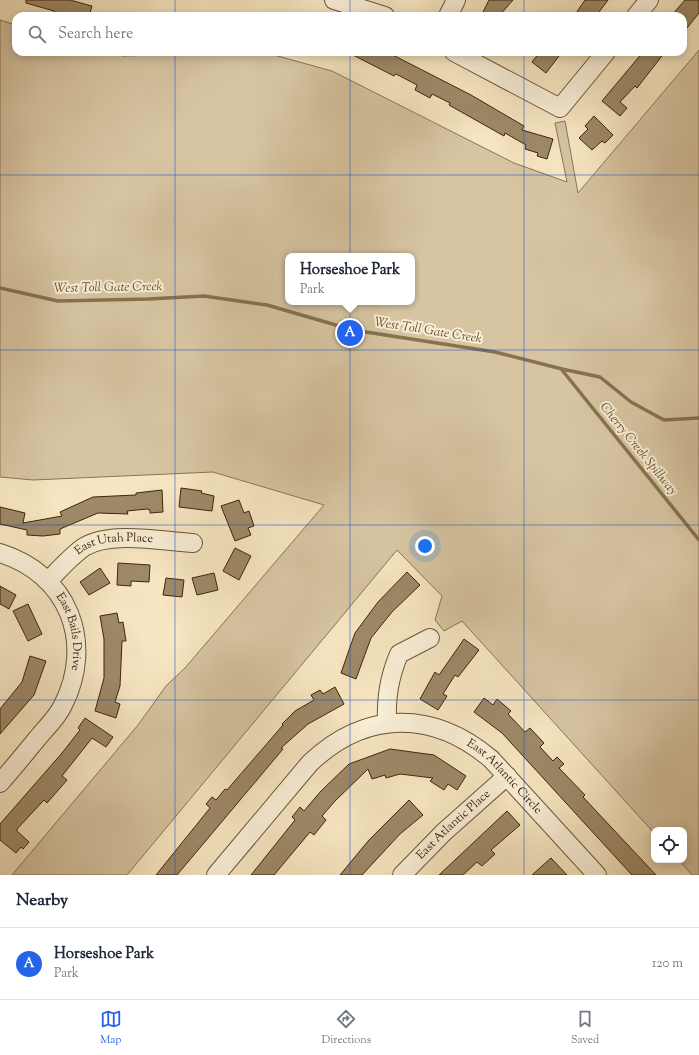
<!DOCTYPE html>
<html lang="en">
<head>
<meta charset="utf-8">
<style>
  :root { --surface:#fff; --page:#f6f6f7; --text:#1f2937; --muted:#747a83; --line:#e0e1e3; --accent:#2563eb }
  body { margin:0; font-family:"Sorts Mill Goudy",serif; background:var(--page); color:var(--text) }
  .controls { position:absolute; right:12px; bottom:12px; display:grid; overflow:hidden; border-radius:8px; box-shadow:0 2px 10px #0003 }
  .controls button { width:36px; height:36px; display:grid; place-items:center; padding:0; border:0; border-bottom:1px solid var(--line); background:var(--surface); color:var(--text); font:20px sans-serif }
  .you { position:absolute; left:425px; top:546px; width:14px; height:14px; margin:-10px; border:3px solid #fff; border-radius:50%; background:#1a73e8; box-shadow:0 0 0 6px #1a73e833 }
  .badge { display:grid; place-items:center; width:26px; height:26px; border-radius:50%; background:var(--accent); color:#fff; font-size:13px; font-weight:700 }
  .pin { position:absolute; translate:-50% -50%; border:2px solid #fff; box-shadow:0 1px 4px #0006 }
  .popup { position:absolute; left:285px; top:253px; width:130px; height:52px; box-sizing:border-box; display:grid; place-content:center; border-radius:8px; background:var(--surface); filter:drop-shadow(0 1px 3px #0005); font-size:13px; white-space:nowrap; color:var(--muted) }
  .popup b { font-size:15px; color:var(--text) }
  .popup::after { content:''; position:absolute; left:50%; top:100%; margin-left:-8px; border:8px solid transparent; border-top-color:var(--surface) }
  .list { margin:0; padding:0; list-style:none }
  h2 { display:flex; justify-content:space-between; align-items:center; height:52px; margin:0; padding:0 16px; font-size:17px }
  h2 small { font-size:13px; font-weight:400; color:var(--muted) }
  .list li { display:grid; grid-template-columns:26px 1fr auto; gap:12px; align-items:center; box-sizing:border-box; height:72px; padding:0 16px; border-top:1px solid var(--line) }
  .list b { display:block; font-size:15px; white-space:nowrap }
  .list p { margin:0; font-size:13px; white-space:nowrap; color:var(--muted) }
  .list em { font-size:13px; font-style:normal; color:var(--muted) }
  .icon { flex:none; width:22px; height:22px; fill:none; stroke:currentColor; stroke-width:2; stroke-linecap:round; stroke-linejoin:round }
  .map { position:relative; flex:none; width:699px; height:875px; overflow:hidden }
  .search { position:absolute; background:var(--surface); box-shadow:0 2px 10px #0003; left:12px; right:12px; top:12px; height:44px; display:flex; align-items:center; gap:10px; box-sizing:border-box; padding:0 14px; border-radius:12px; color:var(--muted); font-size:15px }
  .sheet { height:124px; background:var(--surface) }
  nav { display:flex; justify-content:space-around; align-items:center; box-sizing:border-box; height:56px; border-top:1px solid var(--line); background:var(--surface); font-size:11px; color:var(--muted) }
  nav a { display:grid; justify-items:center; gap:2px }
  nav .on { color:var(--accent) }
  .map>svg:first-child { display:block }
  .green { fill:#d7c5a2; stroke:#8a7555; fill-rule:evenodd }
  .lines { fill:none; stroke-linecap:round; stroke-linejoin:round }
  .stream { stroke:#877151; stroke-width:3.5 }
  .building { fill:#9e8968; stroke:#3e2508 }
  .minor-casing { stroke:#6c5536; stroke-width:20 }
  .minor { stroke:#f9efd7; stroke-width:18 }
  .grid { fill:none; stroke:#1d4ed8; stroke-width:1; stroke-opacity:0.55 }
  .labels { text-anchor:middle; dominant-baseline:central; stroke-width:4; stroke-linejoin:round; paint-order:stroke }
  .street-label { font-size:12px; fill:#3e2508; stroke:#f9efd7 }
  .water-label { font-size:13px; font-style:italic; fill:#685133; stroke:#f9efd7 }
</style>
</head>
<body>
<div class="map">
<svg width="699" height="875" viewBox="0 0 699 875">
  <rect width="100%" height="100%" fill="#f6e6c1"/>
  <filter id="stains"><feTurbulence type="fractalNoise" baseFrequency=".005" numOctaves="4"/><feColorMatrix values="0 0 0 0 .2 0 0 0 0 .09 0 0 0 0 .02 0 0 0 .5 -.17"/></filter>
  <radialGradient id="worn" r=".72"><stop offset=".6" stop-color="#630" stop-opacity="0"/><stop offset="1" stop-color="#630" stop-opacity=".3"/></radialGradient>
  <!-- green -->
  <path class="green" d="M 0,20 L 16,25 L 16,52 L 110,52 L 123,56 L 263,52 L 332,71 L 514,163 L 567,182 L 555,123 L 565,121 L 578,193 L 699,50 L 699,875 L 692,875 L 679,860 L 684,860 L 684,830 L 654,830 L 654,833 L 462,621 L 444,631 L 435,620 L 442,596 L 397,550 L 127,875 L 12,875 L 138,725 L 166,686 L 185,668 L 324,505 L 213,472 L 33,480 L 0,477 ZM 288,256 L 412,256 L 412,302 L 288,302 Z"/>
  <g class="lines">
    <!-- stream -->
    <path class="stream" d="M 0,288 L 58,301 L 148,299 L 204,296 L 267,305 L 353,330 L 495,352 L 562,369 L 600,377 L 631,402 L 664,420 L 699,418
      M 562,370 L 699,540"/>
  </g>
  <!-- building -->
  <path class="building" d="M 26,0 L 70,0 L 92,6 L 89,16 L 62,16 L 53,13 L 54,11 L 26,3 Z
    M 489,0 L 513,0 L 499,16 L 481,16 Z
    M 585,0 L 608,0 L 596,16 L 574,16 Z
    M 685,0 L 699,0 L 699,13 L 683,33 L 683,16 L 671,16 Z
    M 347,52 L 387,52 L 471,95 L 524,126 L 522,130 L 553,139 L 547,159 L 537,156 L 538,153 L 525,149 L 526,145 L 505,133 L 504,136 L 449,105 L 450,103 L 432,94 L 430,98 L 415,90 L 417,85 L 396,74 L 394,76 Z
    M 540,52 L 562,52 L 546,73 L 532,62 Z
    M 643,52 L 665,52 L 637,88 L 635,86 L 620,102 L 627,108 L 620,116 L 602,101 Z
    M 594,116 L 613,135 L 605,143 L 602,141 L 592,150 L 579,138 L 588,129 L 585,126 Z
    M 181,488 L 202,491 L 201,493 L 214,496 L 212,511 L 179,507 Z
    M 162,490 L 163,512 L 150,513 L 150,510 L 147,509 L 127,511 L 128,514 L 98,513 L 60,529 L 60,534 L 43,536 L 27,535 L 27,530 L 0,524 L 0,507 L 25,513 L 23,523 L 62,516 L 60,512 L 93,497 L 136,495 L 136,493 Z
    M 239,500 L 244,513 L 249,511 L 254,526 L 248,528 L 251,535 L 235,541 L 221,506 Z
    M 235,548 L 251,556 L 239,580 L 223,571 Z
    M 118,563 L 150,565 L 149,582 L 131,581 L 131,586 L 117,585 Z
    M 100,568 L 110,583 L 89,595 L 80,582 Z
    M 407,572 L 420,585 L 392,612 L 371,638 L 356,679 L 341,673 L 355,633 L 378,602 Z
    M 214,573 L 218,590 L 197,595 L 192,578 Z
    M 166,578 L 184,580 L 182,597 L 163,595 Z
    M 0,586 L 16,595 L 9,609 L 0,604 Z
    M 28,604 L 42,634 L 28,641 L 13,611 Z
    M 117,613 L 119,623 L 123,622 L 126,641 L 122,641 L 120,686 L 115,702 L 120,704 L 116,718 L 95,711 L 104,678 L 104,639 L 100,616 Z
    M 464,639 L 479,650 L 458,677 L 455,675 L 443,694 L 447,696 L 438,710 L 420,699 L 435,672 L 439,675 Z
    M 30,656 L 46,661 L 34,695 L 0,734 L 0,709 L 22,682 Z
    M 335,687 L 344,704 L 308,724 L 281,748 L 283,749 L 177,875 L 156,875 L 210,808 L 206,804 L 212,797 L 216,800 L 225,789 L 227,790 L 283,725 L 282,724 L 295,711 L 314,700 L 311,695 L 320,690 L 323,694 Z
    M 484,698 L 493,705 L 497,699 L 511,711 L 508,714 L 525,732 L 530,728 L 544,743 L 540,747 L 553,761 L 557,757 L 564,764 L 559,768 L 585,795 L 583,797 L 656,875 L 632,875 L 620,862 L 502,733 L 474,712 Z
    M 85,718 L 113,737 L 106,747 L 92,738 L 62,776 L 67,780 L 47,803 L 44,800 L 17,829 L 17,831 L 29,842 L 23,849 L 21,847 L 16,853 L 0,840 L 0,824 L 62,753 L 80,730 L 78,728 Z
    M 390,749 L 434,755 L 466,776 L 457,790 L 448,784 L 444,790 L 430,781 L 433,778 L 400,774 L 386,778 L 385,775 L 372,779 L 368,769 L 335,801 L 322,816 L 326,820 L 314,835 L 310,832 L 274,875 L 251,875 L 295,820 L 292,817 L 300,807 L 304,811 L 321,791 L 349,764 Z
    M 409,800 L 423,815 L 400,834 L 362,875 L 340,875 L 369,840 Z
    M 507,811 L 520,825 L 491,850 L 495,854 L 482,866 L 477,862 L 463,875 L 439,875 Z
    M 551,858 L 567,875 L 532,875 Z"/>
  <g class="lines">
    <defs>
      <g id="minor">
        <path d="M 334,0 L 385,16"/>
        <path d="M 448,16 L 456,0"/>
        <path d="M 636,16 L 649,0"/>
        <path d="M 454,52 L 560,108 L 606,52"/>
        <path id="s1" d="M 0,553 C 68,574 95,642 63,705 C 58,716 49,725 41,734 C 27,751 14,767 0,783"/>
        <path id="s2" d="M 48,581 C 59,570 71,556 84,547 C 111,531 161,541 193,543"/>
        <path d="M 387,723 C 386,698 389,678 399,654 L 430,638"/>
        <path id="s3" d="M 216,875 L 310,763 C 366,710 433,710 491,759 L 597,875"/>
        <path id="s4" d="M 402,875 L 444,832 L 507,776"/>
      </g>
    </defs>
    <!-- minor casing -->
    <use href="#minor" class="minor-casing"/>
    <!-- minor -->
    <use href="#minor" class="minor"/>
  </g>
  <!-- grid -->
  <path class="grid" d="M 175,0 L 175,16M 350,0 L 350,16M 524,0 L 524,16M 175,52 L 175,875M 350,52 L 350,875M 524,52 L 524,875M 0,175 L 699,175M 0,350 L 699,350M 0,525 L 699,525M 0,700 L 699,700"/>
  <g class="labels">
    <!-- street labels -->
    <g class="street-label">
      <text stroke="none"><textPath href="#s2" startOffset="80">East Utah Place</textPath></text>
      <text stroke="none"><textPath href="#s1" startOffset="113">East Bails Drive</textPath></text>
      <text stroke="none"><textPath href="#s3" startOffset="369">East Atlantic Circle</textPath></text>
      <text stroke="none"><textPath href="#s4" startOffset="72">East Atlantic Place</textPath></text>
    </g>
    <!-- water labels -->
    <g class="water-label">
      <text transform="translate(108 288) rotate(-1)">West Toll Gate Creek</text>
      <text transform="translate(428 331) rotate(9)">West Toll Gate Creek</text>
      <text transform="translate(638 449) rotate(51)">Cherry Creek Spillway</text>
    </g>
  </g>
  <rect width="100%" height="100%" filter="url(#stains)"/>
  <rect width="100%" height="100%" fill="url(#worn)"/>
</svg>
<div class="controls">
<button><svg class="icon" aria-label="locate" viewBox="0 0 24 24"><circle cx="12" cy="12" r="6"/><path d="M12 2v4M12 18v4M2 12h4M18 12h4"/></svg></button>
</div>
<div class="you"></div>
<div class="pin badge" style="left:350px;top:333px">A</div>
<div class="popup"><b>Horseshoe Park</b>Park</div>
<div class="search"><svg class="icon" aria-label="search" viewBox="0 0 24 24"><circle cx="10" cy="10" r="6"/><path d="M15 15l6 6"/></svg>Search here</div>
</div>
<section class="sheet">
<h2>Nearby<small></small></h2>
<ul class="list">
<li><span class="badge">A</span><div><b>Horseshoe Park</b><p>Park</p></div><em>120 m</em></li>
</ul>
</section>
<nav>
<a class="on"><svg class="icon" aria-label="map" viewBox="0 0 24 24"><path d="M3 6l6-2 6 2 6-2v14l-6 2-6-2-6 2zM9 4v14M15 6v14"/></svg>Map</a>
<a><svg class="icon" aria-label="directions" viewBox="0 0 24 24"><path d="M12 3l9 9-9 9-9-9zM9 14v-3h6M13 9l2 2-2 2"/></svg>Directions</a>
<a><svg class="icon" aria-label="saved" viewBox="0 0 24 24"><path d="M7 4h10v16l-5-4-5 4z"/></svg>Saved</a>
</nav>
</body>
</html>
